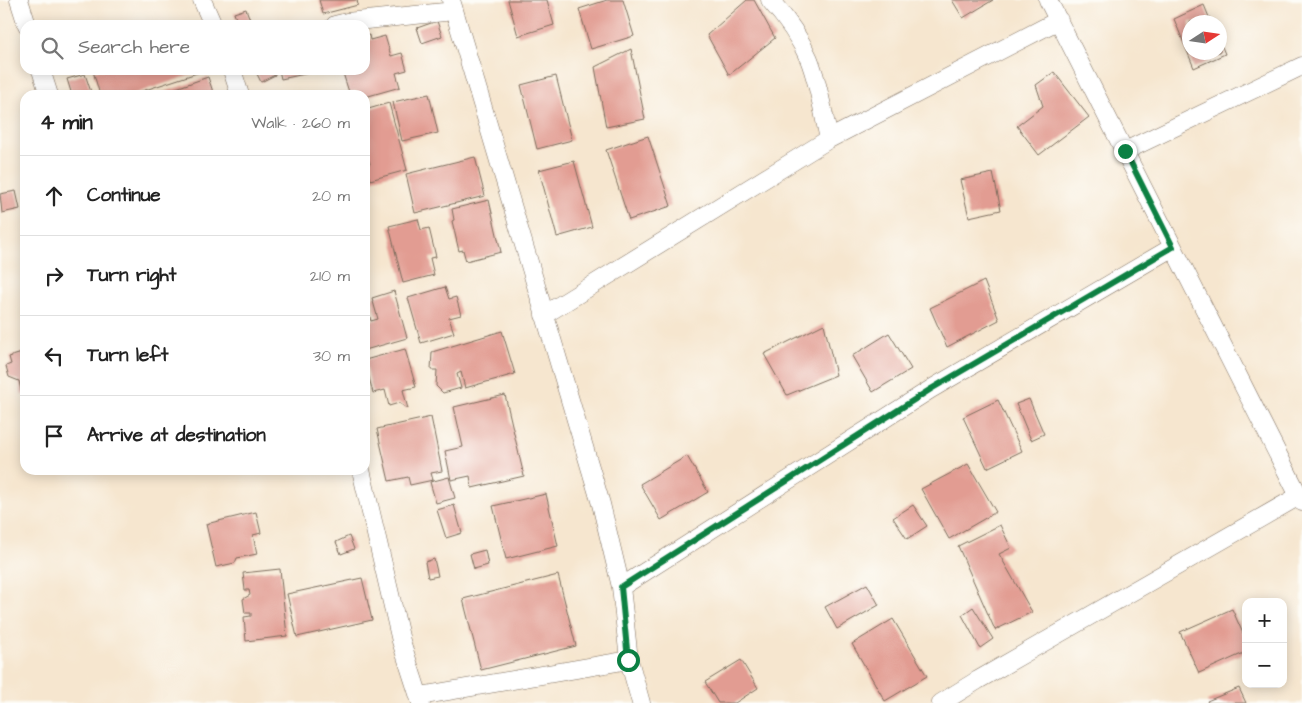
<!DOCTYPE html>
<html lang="en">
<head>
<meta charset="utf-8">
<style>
  :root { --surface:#fff; --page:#f2f2f2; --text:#222; --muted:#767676; --line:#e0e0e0 }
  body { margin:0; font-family:"Architects Daughter",sans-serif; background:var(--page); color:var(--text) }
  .controls { position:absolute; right:15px; bottom:15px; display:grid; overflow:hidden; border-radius:10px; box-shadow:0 2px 12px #0003 }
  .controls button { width:45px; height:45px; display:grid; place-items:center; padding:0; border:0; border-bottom:1px solid var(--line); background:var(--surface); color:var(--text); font:25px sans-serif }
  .compass { position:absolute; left:1182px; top:15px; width:45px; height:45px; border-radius:50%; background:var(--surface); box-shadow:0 2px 12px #0003; rotate:78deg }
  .stop { position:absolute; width:15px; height:15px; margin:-11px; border:4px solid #0b8043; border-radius:50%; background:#fff }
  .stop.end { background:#0b8043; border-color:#fff; box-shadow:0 1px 5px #0008 }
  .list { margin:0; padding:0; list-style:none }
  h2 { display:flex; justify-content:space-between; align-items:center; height:65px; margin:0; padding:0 20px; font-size:21px }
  h2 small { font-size:16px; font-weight:400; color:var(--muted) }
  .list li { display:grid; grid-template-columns:32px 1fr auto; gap:15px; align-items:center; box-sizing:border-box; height:80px; padding:0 20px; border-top:1px solid var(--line) }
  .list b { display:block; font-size:19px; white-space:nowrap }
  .list em { font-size:16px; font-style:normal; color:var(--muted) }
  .icon { flex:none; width:28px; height:28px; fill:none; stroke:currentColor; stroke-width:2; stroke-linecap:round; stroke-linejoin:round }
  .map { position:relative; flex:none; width:1302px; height:703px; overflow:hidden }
  .search { position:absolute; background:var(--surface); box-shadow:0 2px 12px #0003; left:20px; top:20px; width:350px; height:55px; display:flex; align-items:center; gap:12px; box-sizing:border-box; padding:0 18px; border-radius:15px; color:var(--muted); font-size:19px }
  .panel { position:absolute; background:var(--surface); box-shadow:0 2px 12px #0003; left:20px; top:90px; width:350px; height:385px; border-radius:15px }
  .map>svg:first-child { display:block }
  .building { fill:#e29c92 }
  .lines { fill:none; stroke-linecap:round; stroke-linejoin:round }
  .street-casing { stroke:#7c6c5c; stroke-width:19 }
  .street { stroke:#fff; stroke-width:18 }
  .route { stroke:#0b8043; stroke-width:6 }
</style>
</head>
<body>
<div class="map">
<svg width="1302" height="703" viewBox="0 0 1302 703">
  <rect width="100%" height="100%" fill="#fdfcf7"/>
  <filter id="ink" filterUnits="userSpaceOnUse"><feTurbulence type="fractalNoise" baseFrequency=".02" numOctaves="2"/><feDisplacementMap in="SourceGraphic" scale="10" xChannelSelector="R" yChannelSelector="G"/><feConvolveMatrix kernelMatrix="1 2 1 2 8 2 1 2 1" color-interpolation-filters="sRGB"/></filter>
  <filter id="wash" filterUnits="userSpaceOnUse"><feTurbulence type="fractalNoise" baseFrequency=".0096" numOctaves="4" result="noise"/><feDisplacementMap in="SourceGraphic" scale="20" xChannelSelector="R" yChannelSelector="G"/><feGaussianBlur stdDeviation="1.12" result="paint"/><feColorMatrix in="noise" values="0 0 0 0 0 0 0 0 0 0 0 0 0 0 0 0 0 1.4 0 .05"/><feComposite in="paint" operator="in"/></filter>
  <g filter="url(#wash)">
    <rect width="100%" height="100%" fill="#f6e6cf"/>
    <g id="blocks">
      <!-- building -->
      <path class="building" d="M 319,0 L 357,0 L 358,5 L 323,14 Z
        M 508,0 L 547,0 L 554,25 L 518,36 Z
        M 607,0 L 623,0 L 634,36 L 591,49 L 579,9 Z
        M 747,0 L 754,0 L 775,38 L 729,75 L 707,35 Z
        M 952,0 L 993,0 L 963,18 Z
        M 1204,5 L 1211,22 L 1190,22 L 1190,52 L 1220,52 L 1220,42 L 1225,54 L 1194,68 L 1174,19 Z
        M 246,9 L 252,25 L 238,25 L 234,13 Z
        M 437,21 L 442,36 L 422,43 L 417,28 Z
        M 369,35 L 370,40 L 385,36 L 391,56 L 402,53 L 407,70 L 396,73 L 400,87 L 365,97 L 365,95 L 357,95 L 356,91 L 349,92 L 342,70 L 365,70 L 365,36 Z
        M 631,49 L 645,119 L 606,127 L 595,67 Z
        M 95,70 L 206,70 L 130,95 L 100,95 L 93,71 Z
        M 255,70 L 274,70 L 275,75 L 261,82 Z
        M 279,70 L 319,70 L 319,71 L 281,79 Z
        M 1054,72 L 1089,117 L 1039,155 L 1017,126 L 1043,106 L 1036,85 Z
        M 85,74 L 92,95 L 72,95 L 67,79 Z
        M 556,76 L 572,140 L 537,149 L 521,85 Z
        M 208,77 L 214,95 L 156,95 Z
        M 429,94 L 438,133 L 402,141 L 393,102 Z
        M 389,103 L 407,170 L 370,180 L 365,164 L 370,164 L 365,147 L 365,110 Z
        M 648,136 L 671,206 L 629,220 L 606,150 Z
        M 475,157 L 485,196 L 415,213 L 406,174 Z
        M 574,161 L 592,227 L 557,237 L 539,170 Z
        M 993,173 L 1001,210 L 969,217 L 960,180 Z
        M 16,191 L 20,209 L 2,213 L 0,194 Z
        M 489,200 L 501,252 L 466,261 L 463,250 L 459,251 L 452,221 L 454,220 L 452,209 Z
        M 418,219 L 421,230 L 429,228 L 436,257 L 430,258 L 434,275 L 403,283 L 389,226 Z
        M 984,281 L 999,320 L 947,347 L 930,308 Z
        M 445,287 L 449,299 L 456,297 L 461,315 L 449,318 L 454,333 L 421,343 L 408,298 Z
        M 394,291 L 407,338 L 365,350 L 365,300 L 371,321 L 378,319 L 372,298 Z
        M 824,324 L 836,375 L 787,395 L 764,354 Z
        M 502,331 L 515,374 L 465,388 L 461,372 L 457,374 L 461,388 L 443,393 L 436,386 L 437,370 L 431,370 L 432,352 Z
        M 889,333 L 911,369 L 873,392 L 852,356 Z
        M 405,349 L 416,387 L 403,390 L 408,409 L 399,403 L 389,406 L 385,390 L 373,393 L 365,362 L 365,360 Z
        M 25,352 L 25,394 L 22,395 L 19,381 L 9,377 L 6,366 L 11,364 L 9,357 Z
        M 505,395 L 524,476 L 472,488 L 470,476 L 451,480 L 445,451 L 463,447 L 454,407 Z
        M 1029,399 L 1044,434 L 1031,440 L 1016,404 Z
        M 998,400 L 1022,451 L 987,468 L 963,417 Z
        M 431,417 L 442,471 L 431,473 L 433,480 L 410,485 L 408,477 L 389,481 L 377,429 Z
        M 687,456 L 708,492 L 661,520 L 640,484 Z
        M 968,464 L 996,512 L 949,539 L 921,489 Z
        M 449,477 L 455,498 L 436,503 L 430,482 Z
        M 546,494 L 558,546 L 506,559 L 493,506 Z
        M 454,505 L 462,533 L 446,538 L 437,510 Z
        M 913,505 L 927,526 L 907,539 L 893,518 Z
        M 256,512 L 261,533 L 253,535 L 257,554 L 237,558 L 235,563 L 216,567 L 206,524 Z
        M 1000,525 L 1011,548 L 999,554 L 1032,612 L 995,630 L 958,546 Z
        M 349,536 L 354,549 L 341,554 L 336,542 Z
        M 485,550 L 488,565 L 474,569 L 470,554 Z
        M 434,559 L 438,576 L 428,578 L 425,562 Z
        M 280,569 L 287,636 L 246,641 L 244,617 L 251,616 L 251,613 L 245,613 L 243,599 L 250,595 L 249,590 L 245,590 L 243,573 Z
        M 558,575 L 576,646 L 481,670 L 463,599 Z
        M 362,578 L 372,620 L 297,637 L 287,594 Z
        M 867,584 L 879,605 L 837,629 L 825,607 Z
        M 973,607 L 993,639 L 980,648 L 962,615 Z
        M 1232,609 L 1246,640 L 1246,652 L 1199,673 L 1180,632 Z
        M 893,619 L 927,676 L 885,701 L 852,644 Z
        M 741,660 L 758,688 L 735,703 L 718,703 L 705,682 Z
        M 1239,688 L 1246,703 L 1208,703 L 1207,701 Z"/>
    </g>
  </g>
  <g filter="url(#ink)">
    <use href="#blocks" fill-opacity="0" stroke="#7c6c5c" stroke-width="1"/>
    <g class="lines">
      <defs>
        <path id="street" d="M 19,0 L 27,25
          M 202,0 L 213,25
          M 451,0 L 601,504 L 621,587 L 629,660 L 641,703
          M 770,0 C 786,18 800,38 809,59 C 819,84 823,113 829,139
          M 1048,0 L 1302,502
          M 335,25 L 347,22 L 454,11
          M 41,70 L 49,95
          M 232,70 L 240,95
          M 1125,151 L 1302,66
          M 544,315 L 829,139 L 1059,20
          M 361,470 L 401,641 L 421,703
          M 621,587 L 931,389 L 1173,247
          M 420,696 L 629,660
          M 941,703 L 978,680 L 1299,496"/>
      </defs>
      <!-- street casing -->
      <use href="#street" class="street-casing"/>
      <!-- street -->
      <use href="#street" class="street"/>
    </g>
  </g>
  <g class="lines" filter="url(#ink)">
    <!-- route -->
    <path class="route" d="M 628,660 L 621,587 L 931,389 L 1173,247 L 1125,151"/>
  </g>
</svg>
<div class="controls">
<button>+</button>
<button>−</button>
</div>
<svg class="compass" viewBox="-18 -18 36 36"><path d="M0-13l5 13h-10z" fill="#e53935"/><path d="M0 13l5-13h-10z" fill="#767676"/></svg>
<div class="stop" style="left:628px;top:660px"></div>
<div class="stop end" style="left:1125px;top:151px"></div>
<div class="search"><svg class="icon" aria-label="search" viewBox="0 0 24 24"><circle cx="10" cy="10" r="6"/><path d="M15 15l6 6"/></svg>Search here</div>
<section class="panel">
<h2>4 min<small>Walk · 260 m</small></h2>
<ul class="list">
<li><svg class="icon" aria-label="ahead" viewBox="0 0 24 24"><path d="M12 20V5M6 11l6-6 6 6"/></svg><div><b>Continue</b></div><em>20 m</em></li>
<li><svg class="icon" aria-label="right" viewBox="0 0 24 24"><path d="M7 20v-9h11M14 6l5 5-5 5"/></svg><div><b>Turn right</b></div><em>210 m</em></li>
<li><svg class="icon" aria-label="left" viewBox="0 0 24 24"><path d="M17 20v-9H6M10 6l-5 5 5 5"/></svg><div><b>Turn left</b></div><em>30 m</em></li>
<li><svg class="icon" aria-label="arrive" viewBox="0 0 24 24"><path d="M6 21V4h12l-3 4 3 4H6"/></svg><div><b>Arrive at destination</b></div></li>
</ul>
</section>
</div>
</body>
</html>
